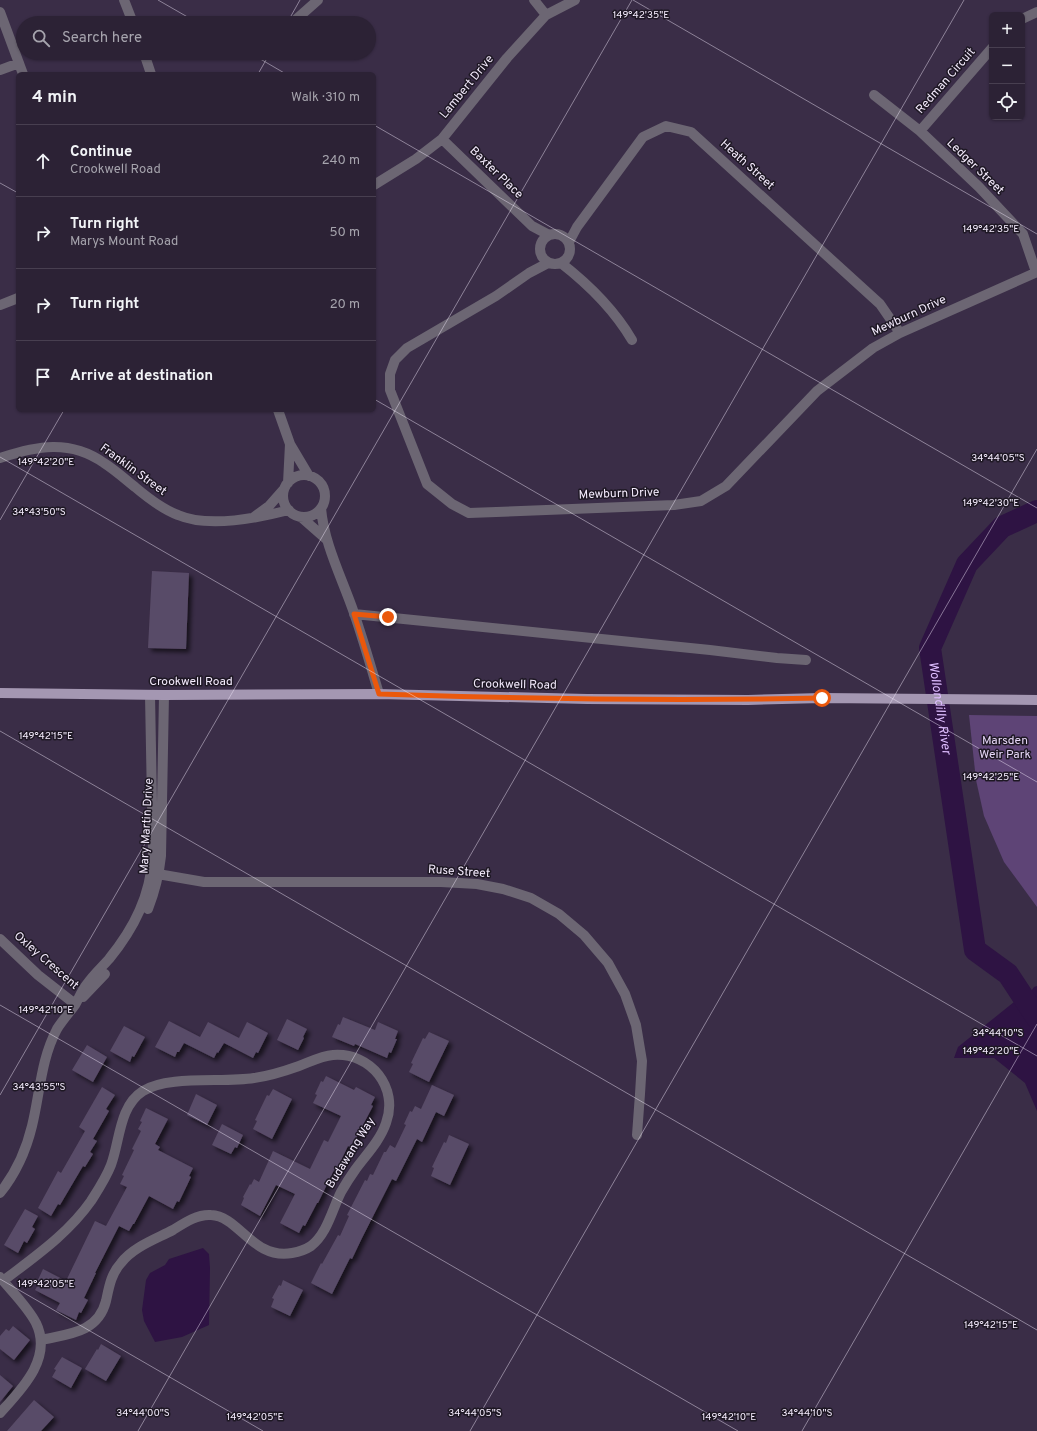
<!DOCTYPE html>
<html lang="en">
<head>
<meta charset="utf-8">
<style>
  :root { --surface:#2c2235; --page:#342a3d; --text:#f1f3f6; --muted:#a6a4ad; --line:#483f50 }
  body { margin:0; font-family:Overpass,sans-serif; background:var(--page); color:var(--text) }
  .controls { position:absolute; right:12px; top:12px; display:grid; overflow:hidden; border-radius:6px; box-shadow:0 1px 3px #0004 }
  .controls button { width:36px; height:36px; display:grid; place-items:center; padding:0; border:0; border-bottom:1px solid var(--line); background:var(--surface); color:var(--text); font:20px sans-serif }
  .stop { position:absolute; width:12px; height:12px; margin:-9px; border:3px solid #ea580c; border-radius:50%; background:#fff }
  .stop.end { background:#ea580c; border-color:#fff; box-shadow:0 1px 4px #0008 }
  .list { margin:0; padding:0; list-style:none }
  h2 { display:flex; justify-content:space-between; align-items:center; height:52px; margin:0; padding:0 16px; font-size:17px }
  h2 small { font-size:13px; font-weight:400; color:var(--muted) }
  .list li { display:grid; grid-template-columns:26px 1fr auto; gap:12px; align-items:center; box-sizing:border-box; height:72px; padding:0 16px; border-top:1px solid var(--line) }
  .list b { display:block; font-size:15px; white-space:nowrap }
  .list p { margin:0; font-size:13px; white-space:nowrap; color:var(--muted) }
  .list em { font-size:13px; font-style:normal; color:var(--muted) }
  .icon { flex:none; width:22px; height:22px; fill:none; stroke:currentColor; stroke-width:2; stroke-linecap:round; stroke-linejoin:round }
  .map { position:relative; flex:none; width:1037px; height:1431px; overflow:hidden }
  .search { position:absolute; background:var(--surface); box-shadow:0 1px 3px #0004; left:16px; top:16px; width:360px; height:44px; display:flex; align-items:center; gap:10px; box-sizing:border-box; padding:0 14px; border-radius:22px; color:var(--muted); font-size:15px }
  .panel { position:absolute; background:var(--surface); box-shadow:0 1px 3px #0004; left:16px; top:72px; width:360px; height:340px; border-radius:6px }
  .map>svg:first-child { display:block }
  .green { fill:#5e4476 }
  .water { fill:#2e1343 }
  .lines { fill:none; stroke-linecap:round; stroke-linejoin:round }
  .river { stroke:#2e1343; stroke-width:22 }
  .building { fill:#594b67; filter:url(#shadow) }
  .minor { stroke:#6c6673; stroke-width:10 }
  .major { stroke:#a497b2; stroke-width:10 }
  .route { stroke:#ea580c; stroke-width:5 }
  .ticks { fill:none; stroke:#f4ebfd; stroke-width:1; stroke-opacity:0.45 }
  .labels { text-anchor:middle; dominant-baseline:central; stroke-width:3; stroke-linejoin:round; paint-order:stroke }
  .street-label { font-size:12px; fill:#f4ebfd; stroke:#1e1824 }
  .park-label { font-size:12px; fill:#e7d7f8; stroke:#1e1824 }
  .water-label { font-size:13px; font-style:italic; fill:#debdff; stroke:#1e1824 }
  .ticks-label { font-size:10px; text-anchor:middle; fill:#f4ebfd; stroke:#1e1824; stroke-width:3; stroke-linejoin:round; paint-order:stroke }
</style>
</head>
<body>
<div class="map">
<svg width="1037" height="1431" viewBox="0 0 1037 1431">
  <defs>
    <filter id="shadow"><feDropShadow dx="3.5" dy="3.5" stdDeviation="2" flood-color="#0009"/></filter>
  </defs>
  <rect width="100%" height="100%" fill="#3a2d47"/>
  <!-- green -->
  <path class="green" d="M 969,715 L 1037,716 L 1037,907 L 1004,862 L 984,816 L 976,780 Z"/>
  <!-- water -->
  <path class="water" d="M 1037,986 L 1037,1111 L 1025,1083 L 994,1058 L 954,1058 L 958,1047 L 1014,1002 L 1025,1000 L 1034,987 Z
    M 203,1248 L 209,1254 L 210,1268 L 209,1325 L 182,1337 L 155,1342 L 144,1321 L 142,1310 L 146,1280 L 150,1273 L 165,1265 L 169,1259 Z"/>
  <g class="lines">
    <!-- river -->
    <path class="river" id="s1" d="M 1037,511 L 1002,527 L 967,564 L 930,648 L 975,950 L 1008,974 L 1037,1018"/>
  </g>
  <!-- building -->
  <path class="building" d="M 152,571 L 189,573 L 186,649 L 148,648 Z
    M 343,1017 L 375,1030 L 378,1022 L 398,1031 L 395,1039 L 397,1039 L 391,1053 L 389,1052 L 387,1058 L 355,1044 L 354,1046 L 332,1037 L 338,1024 L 340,1025 Z
    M 287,1019 L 307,1029 L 303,1037 L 304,1038 L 298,1050 L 277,1040 Z
    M 169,1021 L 200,1037 L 208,1022 L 239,1038 L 247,1022 L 268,1033 L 258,1053 L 256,1052 L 253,1058 L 224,1043 L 218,1053 L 217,1052 L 214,1058 L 184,1043 L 179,1052 L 177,1052 L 175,1057 L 155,1047 Z
    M 124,1026 L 145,1037 L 134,1057 L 132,1056 L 130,1062 L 110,1051 Z
    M 429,1032 L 449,1041 L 429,1082 L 409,1072 L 413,1064 L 411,1063 L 423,1038 L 425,1039 Z
    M 87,1045 L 107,1057 L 93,1082 L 72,1070 Z
    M 326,1076 L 354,1090 L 356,1087 L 375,1097 L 371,1105 L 373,1106 L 354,1142 L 353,1142 L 350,1147 L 348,1146 L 336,1171 L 334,1170 L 318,1203 L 317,1203 L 305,1226 L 303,1225 L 299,1233 L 280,1223 L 295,1194 L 276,1185 L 260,1216 L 241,1205 L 244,1198 L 243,1197 L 250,1184 L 251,1185 L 254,1179 L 259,1182 L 273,1151 L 310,1169 L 324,1140 L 328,1142 L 341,1116 L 313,1103 L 317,1095 L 315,1094 L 321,1081 L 323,1082 Z
    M 432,1085 L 454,1095 L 444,1116 L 436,1112 L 422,1142 L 417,1139 L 396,1181 L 392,1179 L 362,1238 L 352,1259 L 350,1258 L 332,1294 L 311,1283 L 321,1263 L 322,1264 L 338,1235 L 340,1236 L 349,1216 L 347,1215 L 365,1180 L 367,1181 L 370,1174 L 373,1175 L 384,1152 L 386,1152 L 390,1145 L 395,1148 L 406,1125 L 404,1124 L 410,1111 L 412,1112 L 415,1106 L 421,1109 Z
    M 102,1087 L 115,1095 L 106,1109 L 109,1111 L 93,1139 L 97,1141 L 90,1152 L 93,1154 L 85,1167 L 83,1166 L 60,1205 L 58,1204 L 51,1216 L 38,1208 L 58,1171 L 61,1173 L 85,1131 L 79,1127 Z
    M 273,1089 L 292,1099 L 272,1139 L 253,1129 L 257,1121 L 255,1120 L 267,1095 L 269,1096 Z
    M 196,1094 L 217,1105 L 207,1125 L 187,1115 Z
    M 146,1108 L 168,1119 L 155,1144 L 160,1147 L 158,1150 L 193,1168 L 189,1176 L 191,1177 L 179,1202 L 177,1201 L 173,1209 L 149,1196 L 134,1224 L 133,1224 L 129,1231 L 119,1226 L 95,1273 L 96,1273 L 84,1298 L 88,1300 L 81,1313 L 79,1312 L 76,1320 L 56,1310 L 60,1303 L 35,1290 L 39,1283 L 37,1282 L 43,1269 L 66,1281 L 95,1221 L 106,1226 L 127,1187 L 120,1184 L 124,1176 L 122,1175 L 134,1150 L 132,1149 L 141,1131 L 138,1129 L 142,1122 L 140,1121 Z
    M 222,1124 L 243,1135 L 237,1148 L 235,1147 L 231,1154 L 212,1145 Z
    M 449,1135 L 469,1144 L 450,1185 L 431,1176 L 434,1168 L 432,1167 L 444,1142 L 446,1143 Z
    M 25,1209 L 38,1216 L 32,1227 L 35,1229 L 27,1243 L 24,1241 L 18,1253 L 4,1245 Z
    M 283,1280 L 303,1290 L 290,1316 L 271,1307 L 274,1299 L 272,1298 L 279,1285 L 281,1286 Z
    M 13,1326 L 30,1340 L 14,1360 L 0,1349 L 0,1336 L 6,1329 L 9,1331 Z
    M 101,1344 L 121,1356 L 106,1381 L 85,1369 L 97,1349 L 98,1350 Z
    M 62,1357 L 82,1368 L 71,1388 L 52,1377 L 56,1370 L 54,1369 Z
    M 0,1375 L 13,1386 L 0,1402 Z
    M 34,1400 L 54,1417 L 41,1431 L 7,1431 Z"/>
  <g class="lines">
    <!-- minor -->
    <path class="minor" d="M 124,0 L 133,23
      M 534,0 L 546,15
      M 0,12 L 23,74
      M 1022,19 L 1037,12
      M 292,23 L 318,0
      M 144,53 L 151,74
      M 0,70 L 19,63
      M 874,95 L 920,131 L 979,187 L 1023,234 L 1036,272
      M 920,131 L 992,48
      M 442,139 L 532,226 L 549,235
      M 374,185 L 416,159 L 442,139 L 507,58 L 546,15 L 575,0
      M540 249a15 15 0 1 1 30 0a15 15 0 1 1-30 0Z
      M 569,242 L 577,227 L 643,137 L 666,126 L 691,132 L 880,304 L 900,333
      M 548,263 L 529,273 L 496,296 L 407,348 L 395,360 L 390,374 L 390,390 L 427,484 L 452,504 L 469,513 L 674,505 L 701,501 L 726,486 L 817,391 L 873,348 L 900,333 L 1037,272
      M 561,263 C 588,284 615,311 632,340
      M 0,305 L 18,298
      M 278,410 L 290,444 L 309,476
      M 0,458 C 36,446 70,439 104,463 C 115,470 125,479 135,487 C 148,498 162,509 178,515 C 208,528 258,518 289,510
      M283 496a21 21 0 1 1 42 0a21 21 0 1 1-42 0Z
      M 288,483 L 290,444
      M 321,508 C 324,544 342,578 354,613 C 363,639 371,667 379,694
      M 254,517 L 269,506 L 284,489
      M 301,517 L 326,539
      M 354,614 L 710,650 L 777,658 L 806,660
      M 152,873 L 204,882 L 441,882 L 477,884 L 503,889 L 531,898 L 559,914 L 584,935 L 608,963 L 625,994 L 636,1025 L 642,1061 L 640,1094 L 637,1135
      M 148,909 C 155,891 159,875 161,856 L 164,695
      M 0,939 L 38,975 L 75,1004
      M 83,997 L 105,974
      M 0,1193 C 16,1173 26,1151 32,1126 C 40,1093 41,1059 57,1029 C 62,1021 69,1013 75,1005 C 79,998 82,990 87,984 C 93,975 102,967 109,959 C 135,927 150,896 153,855 L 150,695
      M 0,1277 C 12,1292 27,1306 36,1323 C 53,1358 22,1389 0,1413
      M 3,1281 C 34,1257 68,1234 91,1201 C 98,1190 106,1178 111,1165 C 120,1141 119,1106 143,1091 C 168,1075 223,1083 254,1078 C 270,1076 285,1071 299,1066 C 310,1062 321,1056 333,1055 C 371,1052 399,1088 386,1123 C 380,1141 365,1156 355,1170 C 350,1177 345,1185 341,1192 C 332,1210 327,1234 311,1246 C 305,1250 298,1252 292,1253 C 253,1260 239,1216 211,1215 C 197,1214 184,1223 173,1230 C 156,1239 133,1247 121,1263 C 111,1274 109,1287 106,1301 C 98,1333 68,1334 41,1340"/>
    <!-- major -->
    <path class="major" d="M 0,693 L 164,695 L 379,694 L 587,699 L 748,700 L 822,698 L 1037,700"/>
  </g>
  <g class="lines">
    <!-- route -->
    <path class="route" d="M 388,617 L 354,614 L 379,694 C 527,699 675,701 822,698"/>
  </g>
  <!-- ticks -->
  <path class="ticks" d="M 158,0 L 198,23M 633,0 L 1037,234M 287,23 L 300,0M 250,53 L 286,74M 258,74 L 270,53M 374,125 L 1037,508M 0,183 L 18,193M 374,399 L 1037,782M 0,457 L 1037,1056M 0,520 L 64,410M 0,731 L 1037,1330M 0,1005 L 738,1431M 0,1095 L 632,0M 0,1279 L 263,1431M 138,1431 L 964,0M 470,1431 L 1037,449M 802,1431 L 1037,1024"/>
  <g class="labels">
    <!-- street labels -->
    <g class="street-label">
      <text transform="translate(946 81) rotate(-49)">Redman Circuit</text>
      <text transform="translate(467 87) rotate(-51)">Lambert Drive</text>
      <text transform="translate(747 165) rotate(42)">Heath Street</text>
      <text transform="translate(975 167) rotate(44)">Ledger Street</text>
      <text transform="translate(496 173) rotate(44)">Baxter Place</text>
      <text transform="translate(909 316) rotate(-25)">Mewburn Drive</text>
      <text transform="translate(133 470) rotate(36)">Franklin Street</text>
      <text transform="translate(619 494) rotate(-2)">Mewburn Drive</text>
      <text x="191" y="682">Crookwell Road</text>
      <text transform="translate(515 685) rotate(1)">Crookwell Road</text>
      <text transform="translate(147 826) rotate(-87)">Mary Martin Drive</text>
      <text transform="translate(459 872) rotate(4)">Ruse Street</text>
      <text transform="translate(46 961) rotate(41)">Oxley Crescent</text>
      <text transform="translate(351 1153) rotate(-58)">Budawang Way</text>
    </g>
    <!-- park labels -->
    <g class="park-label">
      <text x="1005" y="741">Marsden<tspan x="1005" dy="14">Weir Park</tspan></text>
    </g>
    <!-- water labels -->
    <g class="water-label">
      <text stroke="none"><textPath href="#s1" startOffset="242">Wollondilly River</textPath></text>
    </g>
  </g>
  <g class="ticks-label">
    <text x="641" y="18">149°42'35"E</text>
    <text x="991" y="232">149°42'35"E</text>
    <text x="998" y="461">34°44'05"S</text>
    <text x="46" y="465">149°42'20"E</text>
    <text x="991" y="506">149°42'30"E</text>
    <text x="39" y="515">34°43'50"S</text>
    <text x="46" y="739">149°42'15"E</text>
    <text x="991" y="780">149°42'25"E</text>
    <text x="46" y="1013">149°42'10"E</text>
    <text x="998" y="1036">34°44'10"S</text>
    <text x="991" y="1054">149°42'20"E</text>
    <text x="39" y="1090">34°43'55"S</text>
    <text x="46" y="1287">149°42'05"E</text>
    <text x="991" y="1328">149°42'15"E</text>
    <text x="143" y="1416">34°44'00"S</text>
    <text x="475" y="1416">34°44'05"S</text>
    <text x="807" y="1416">34°44'10"S</text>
    <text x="255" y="1420">149°42'05"E</text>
    <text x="729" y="1420">149°42'10"E</text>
  </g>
</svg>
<div class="controls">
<button>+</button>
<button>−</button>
<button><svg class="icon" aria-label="locate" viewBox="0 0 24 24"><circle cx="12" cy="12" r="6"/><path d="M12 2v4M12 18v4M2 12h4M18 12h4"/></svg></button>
</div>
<div class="stop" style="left:822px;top:698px"></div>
<div class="stop end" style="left:388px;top:617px"></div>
<div class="search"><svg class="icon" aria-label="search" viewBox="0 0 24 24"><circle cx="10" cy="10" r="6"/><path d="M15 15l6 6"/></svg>Search here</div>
<section class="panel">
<h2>4 min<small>Walk · 310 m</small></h2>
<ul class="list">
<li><svg class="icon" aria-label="ahead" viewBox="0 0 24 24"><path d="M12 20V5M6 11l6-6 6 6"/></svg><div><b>Continue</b><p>Crookwell Road</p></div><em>240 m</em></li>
<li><svg class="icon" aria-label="right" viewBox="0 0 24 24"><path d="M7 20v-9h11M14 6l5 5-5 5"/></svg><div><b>Turn right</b><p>Marys Mount Road</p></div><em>50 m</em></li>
<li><svg class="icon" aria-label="right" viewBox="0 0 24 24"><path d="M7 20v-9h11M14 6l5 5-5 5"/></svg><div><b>Turn right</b></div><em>20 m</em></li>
<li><svg class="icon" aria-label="arrive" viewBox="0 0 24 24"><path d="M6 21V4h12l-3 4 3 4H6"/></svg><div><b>Arrive at destination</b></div></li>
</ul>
</section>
</div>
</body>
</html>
